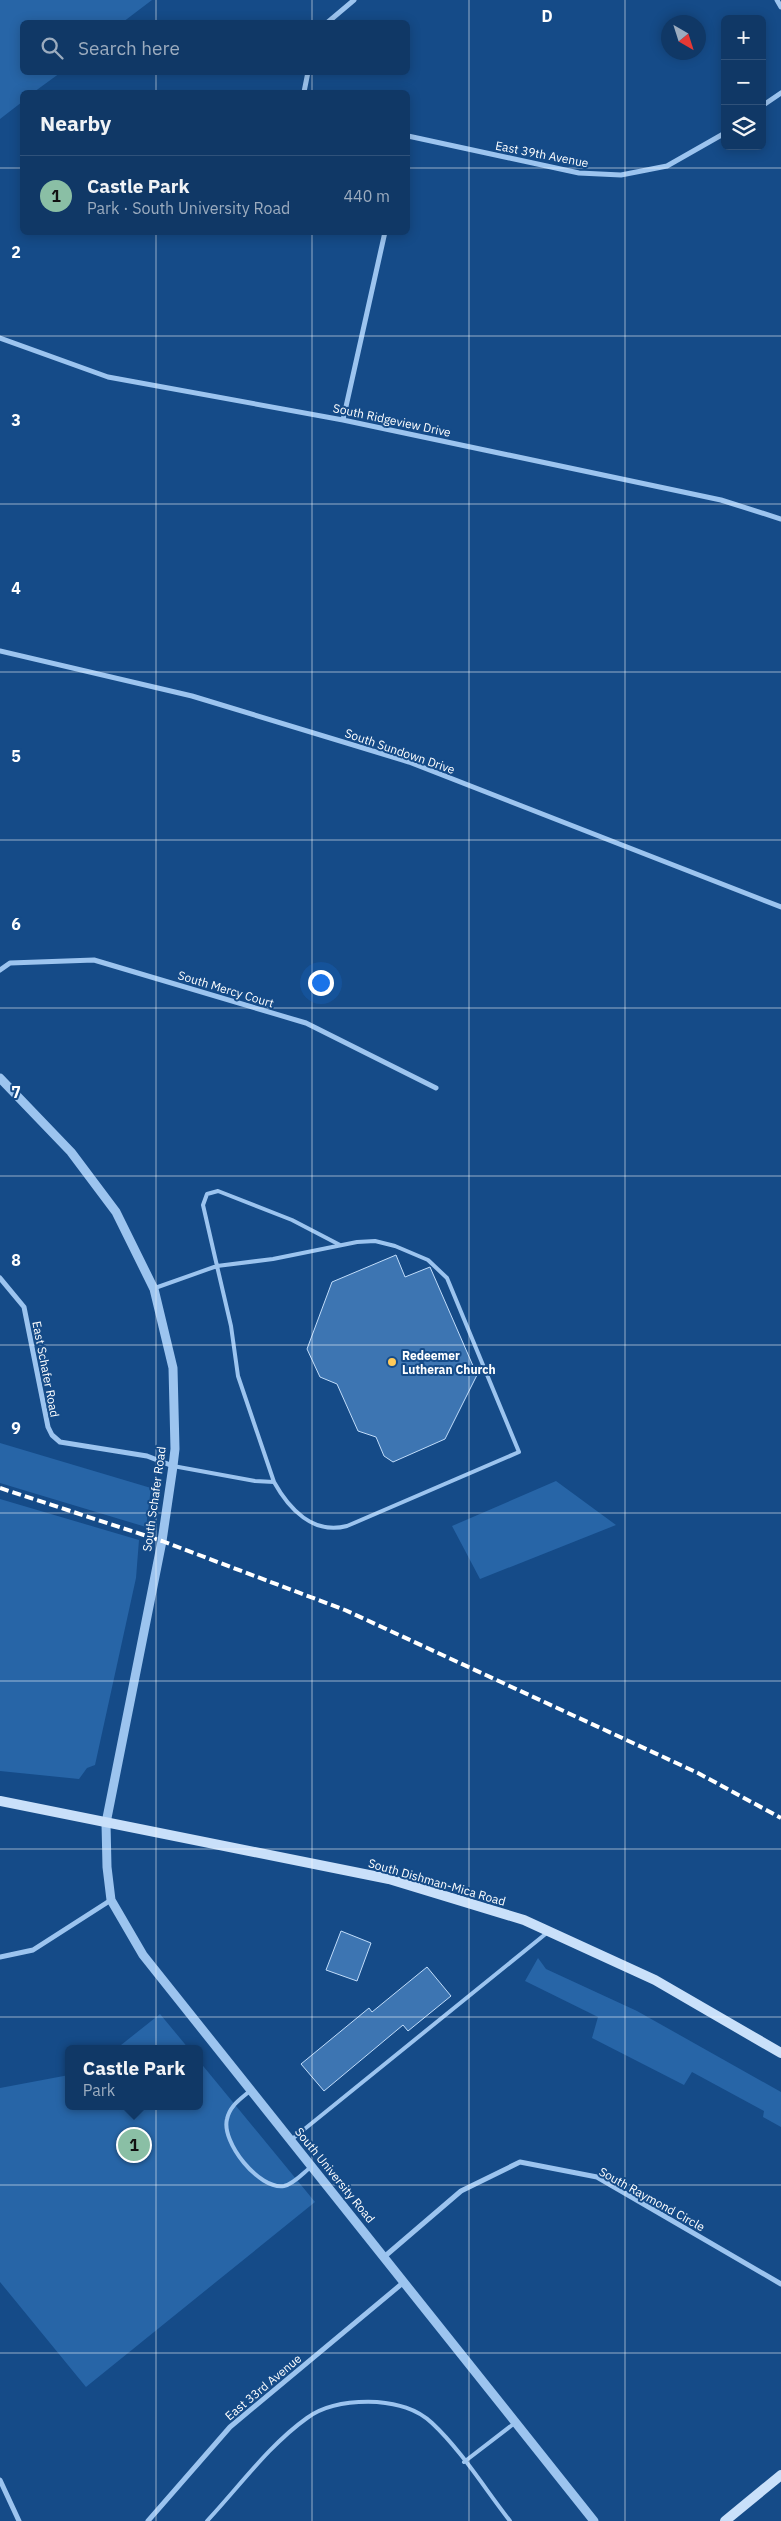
<!DOCTYPE html>
<html lang="en">
<head>
<meta charset="utf-8">
<style>
  :root { --surface:#103866; --page:#1e436f; --text:#f1f3f6; --muted:#9cacbf; --line:#30527a; --accent:#8abfa5 }
  body { margin:0; font-family:"IBM Plex Sans",sans-serif; background:var(--page); color:var(--text) }
  .controls { position:absolute; right:15px; top:15px; display:grid; overflow:hidden; border-radius:8px; box-shadow:0 2px 12px #0003 }
  .controls button { width:45px; height:45px; display:grid; place-items:center; padding:0; border:0; border-bottom:1px solid var(--line); background:var(--surface); color:var(--text); font:25px sans-serif }
  .compass { position:absolute; left:661px; top:15px; width:45px; height:45px; border-radius:50%; background:var(--surface); box-shadow:0 2px 12px #0003; rotate:141deg }
  .you { position:absolute; left:320px; top:982px; width:18px; height:18px; margin:-12px; border:4px solid #fff; border-radius:50%; background:#1a73e8; box-shadow:0 0 0 8px #1a73e833 }
  .badge { display:grid; place-items:center; width:32px; height:32px; border-radius:50%; background:var(--accent); color:#111; font-size:16px; font-weight:700 }
  .pin { position:absolute; translate:-50% -50%; border:2px solid #fff; box-shadow:0 1px 5px #0006 }
  .popup { position:absolute; left:65px; top:2045px; width:138px; height:65px; box-sizing:border-box; display:grid; place-content:center; border-radius:8px; background:var(--surface); filter:drop-shadow(0 1px 4px #0005); font-size:16px; white-space:nowrap; color:var(--muted) }
  .popup b { font-size:19px; color:var(--text) }
  .popup::after { content:''; position:absolute; left:50%; top:100%; margin-left:-10px; border:10px solid transparent; border-top-color:var(--surface) }
  .list { margin:0; padding:0; list-style:none }
  h2 { display:flex; justify-content:space-between; align-items:center; height:65px; margin:0; padding:0 20px; font-size:21px }
  h2 small { font-size:16px; font-weight:400; color:var(--muted) }
  .list li { display:grid; grid-template-columns:32px 1fr auto; gap:15px; align-items:center; box-sizing:border-box; height:80px; padding:0 20px; border-top:1px solid var(--line) }
  .list b { display:block; font-size:19px; white-space:nowrap }
  .list p { margin:0; font-size:16px; white-space:nowrap; color:var(--muted) }
  .list em { font-size:16px; font-style:normal; color:var(--muted) }
  .icon { flex:none; width:28px; height:28px; fill:none; stroke:currentColor; stroke-width:2; stroke-linecap:round; stroke-linejoin:round }
  .map { position:relative; flex:none; width:781px; height:2521px; overflow:hidden }
  .search { position:absolute; background:var(--surface); box-shadow:0 2px 12px #0003; left:20px; top:20px; width:390px; height:55px; display:flex; align-items:center; gap:12px; box-sizing:border-box; padding:0 18px; border-radius:8px; color:var(--muted); font-size:19px }
  .panel { position:absolute; background:var(--surface); box-shadow:0 2px 12px #0003; left:20px; top:90px; width:390px; height:145px; border-radius:8px }
  .map>svg:first-child { display:block }
  .green { fill:#2765a7 }
  .building { fill:#3d75b2; stroke:#c1ddfb }
  .lines { fill:none; stroke-linecap:round; stroke-linejoin:round }
  .service { stroke:#9cc4ef; stroke-width:4 }
  .minor { stroke:#9cc4ef; stroke-width:5 }
  .tertiary { stroke:#9cc4ef; stroke-width:9 }
  .secondary { stroke:#c9e0fa; stroke-width:10 }
  .rail { stroke:#fff; stroke-width:4; stroke-dasharray:9 4; stroke-linecap:butt }
  .grid { fill:none; stroke:#fff; stroke-width:1; stroke-opacity:0.55 }
  .poi-dot { fill:#ffca59; stroke:#154b88; stroke-width:2 }
  .labels { text-anchor:middle; dominant-baseline:central; stroke-width:4; stroke-linejoin:round; paint-order:stroke }
  .street-label { font-size:12px; fill:#fff; stroke:#154b88 }
  .poi-label { font-size:12px; font-weight:bold; fill:#fff; stroke:#154b88; text-anchor:start }
  .grid-label { font-size:16px; text-anchor:middle; font-weight:bold; fill:#fff; stroke:#154b88; stroke-width:4; stroke-linejoin:round; paint-order:stroke }
</style>
</head>
<body>
<div class="map">
<svg width="781" height="2521" viewBox="0 0 781 2521">
  <rect width="100%" height="100%" fill="#154b88"/>
  <!-- green -->
  <path class="green" d="M 0,0 L 152,0 L 123,22 L 22,22 L 22,72 L 60,73 L 34,92 L 22,92 L 22,102 L 0,119 Z
    M 0,1443 L 151,1488 L 146,1527 L 0,1483 Z
    M 556,1481 L 616,1525 L 480,1579 L 452,1526 Z
    M 0,1499 L 139,1540 L 136,1578 L 95,1765 L 87,1768 L 79,1779 L 0,1771 Z
    M 538,1958 L 546,1969 L 637,2011 L 781,2092 L 781,2127 L 763,2117 L 764,2111 L 692,2072 L 684,2085 L 592,2038 L 598,2017 L 525,1981 Z
    M 160,2014 L 189,2049 L 116,2049 Z
    M 199,2061 L 315,2202 L 86,2387 L 0,2282 L 0,2088 L 69,2075 L 69,2106 L 199,2106 Z"/>
  <!-- building -->
  <path class="building" d="M 396,1255 L 405,1277 L 430,1267 L 477,1375 L 445,1439 L 393,1462 L 384,1456 L 376,1437 L 358,1431 L 337,1384 L 320,1377 L 307,1349 L 332,1282 Z
    M 341,1931 L 371,1943 L 357,1981 L 326,1970 Z
    M 427,1967 L 451,1996 L 408,2031 L 403,2025 L 324,2091 L 301,2064 L 369,2008 L 372,2012 Z"/>
  <g class="lines">
    <!-- service -->
    <path class="service" d="M 155,1288 L 217,1266 L 231,1326 L 238,1376 L 274,1482 L 255,1481 L 173,1466
      M 274,1482 C 289,1509 313,1535 347,1526 L 519,1452 L 447,1278 L 428,1260 L 395,1246 L 375,1241 L 357,1242 L 273,1259 L 217,1266 L 203,1205 L 207,1194 L 218,1191 L 292,1220 L 340,1245
      M 251,2090 C 241,2099 230,2105 227,2119 C 221,2142 259,2190 284,2186 C 294,2184 304,2172 312,2166
      M 291,2140 L 548,1932
      M 464,2462 L 516,2422
      M 207,2521 C 239,2487 269,2445 307,2418 C 326,2404 354,2401 377,2402 C 397,2404 416,2408 432,2423 C 461,2450 485,2489 510,2521"/>
    <!-- minor -->
    <path class="minor" d="M 777,0 L 781,7
      M 328,22 L 354,0
      M 304,92 L 308,72
      M 762,106 L 781,93
      M 408,136 L 579,173 L 621,175 L 667,166 L 725,133
      M 0,338 L 108,377 L 343,420 L 721,500 L 781,519
      M 343,420 L 385,232
      M 0,651 L 192,696 L 409,762 L 781,907
      M 0,970 L 10,963 L 94,960 L 306,1023 L 436,1088
      M 0,1278 L 24,1307 L 48,1427 L 52,1435 L 60,1442 L 147,1456 L 173,1466
      M 0,1957 L 33,1950 L 111,1900
      M 384,2257 L 461,2191 L 520,2162 L 597,2177 L 781,2284
      M 0,2480 L 19,2521
      M 148,2521 L 230,2427 L 404,2282"/>
    <!-- tertiary -->
    <path class="tertiary" d="M 0,1078 L 71,1152 L 116,1212 L 154,1289 L 173,1368 L 175,1449 L 173,1466 L 162,1541 L 106,1823 L 107,1867 L 111,1900 L 143,1955 L 594,2521"/>
    <!-- secondary -->
    <path class="secondary" d="M 0,1801 L 389,1879 L 524,1920 L 655,1980 L 781,2053
      M 725,2521 L 781,2475"/>
    <!-- rail -->
    <path class="rail" d="M 0,1488 L 162,1541 L 345,1610 L 698,1773 L 781,1818"/>
  </g>
  <!-- grid -->
  <path class="grid" d="M 156,0 L 156,22M 312,0 L 312,22M 469,0 L 469,2521M 625,0 L 625,2521M 156,72 L 156,92M 312,72 L 312,92M 0,168 L 22,168M 408,168 L 781,168M 156,232 L 156,2521M 312,232 L 312,2521M 0,336 L 781,336M 0,504 L 781,504M 0,672 L 781,672M 0,840 L 781,840M 0,1008 L 781,1008M 0,1176 L 781,1176M 0,1345 L 781,1345M 0,1513 L 781,1513M 0,1681 L 781,1681M 0,1849 L 781,1849M 0,2017 L 781,2017M 0,2185 L 781,2185M 0,2353 L 781,2353"/>
  <!-- markers -->
  <circle class="poi-dot" cx="392" cy="1362" r="5"/>
  <g class="labels">
    <!-- street labels -->
    <g class="street-label">
      <text transform="translate(542 154) rotate(11)">East 39th Avenue</text>
      <text transform="translate(392 420) rotate(12)">South Ridgeview Drive</text>
      <text transform="translate(400 751) rotate(19)">South Sundown Drive</text>
      <text transform="translate(226 989) rotate(17)">South Mercy Court</text>
      <text transform="translate(46 1369) rotate(79)">East Schafer Road</text>
      <text transform="translate(154 1499) rotate(-82)">South Schafer Road</text>
      <text transform="translate(437 1882) rotate(16)">South Dishman-Mica Road</text>
      <text transform="translate(335 2175) rotate(51)">South University Road</text>
      <text transform="translate(652 2199) rotate(29)">South Raymond Circle</text>
      <text transform="translate(263 2387) rotate(-40)">East 33rd Avenue</text>
    </g>
    <!-- poi labels -->
    <g class="poi-label">
      <text x="402" y="1355">Redeemer<tspan x="402" dy="14">Lutheran Church</tspan></text>
    </g>
  </g>
  <g class="grid-label">
    <text x="547" y="22">D</text>
    <text x="16" y="258">2</text>
    <text x="16" y="426">3</text>
    <text x="16" y="594">4</text>
    <text x="16" y="762">5</text>
    <text x="16" y="930">6</text>
    <text x="16" y="1098">7</text>
    <text x="16" y="1266">8</text>
    <text x="16" y="1434">9</text>
  </g>
</svg>
<div class="controls">
<button>+</button>
<button>−</button>
<button><svg class="icon" aria-label="layers" viewBox="0 0 24 24"><path d="M12 4l9 5-9 5-9-5zM3 14l9 5 9-5"/></svg></button>
</div>
<svg class="compass" viewBox="-18 -18 36 36"><path d="M0-13l5 13h-10z" fill="#e53935"/><path d="M0 13l5-13h-10z" fill="#9cacbf"/></svg>
<div class="you"></div>
<div class="pin badge" style="left:134px;top:2145px">1</div>
<div class="popup"><b>Castle Park</b>Park</div>
<div class="search"><svg class="icon" aria-label="search" viewBox="0 0 24 24"><circle cx="10" cy="10" r="6"/><path d="M15 15l6 6"/></svg>Search here</div>
<section class="panel">
<h2>Nearby<small></small></h2>
<ul class="list">
<li><span class="badge">1</span><div><b>Castle Park</b><p>Park · South University Road</p></div><em>440 m</em></li>
</ul>
</section>
</div>
</body>
</html>
